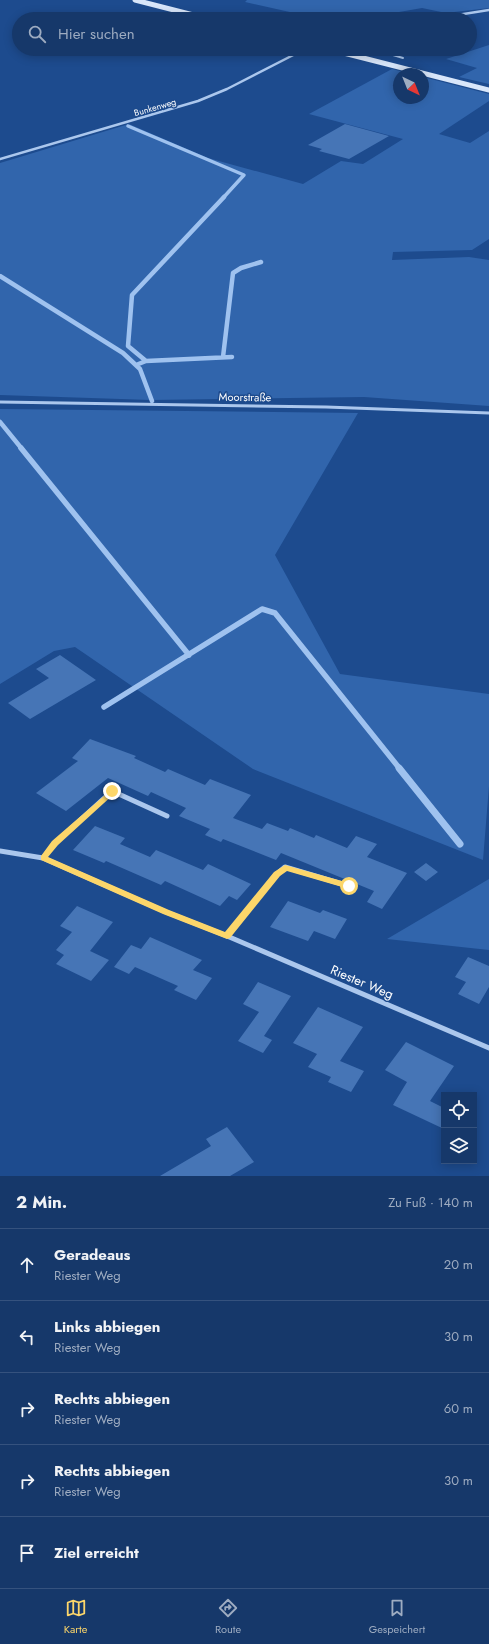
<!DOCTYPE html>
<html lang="de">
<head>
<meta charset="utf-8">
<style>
  :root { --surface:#16386a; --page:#234372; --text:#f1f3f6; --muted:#9eacc1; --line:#35527e; --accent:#fcd66a }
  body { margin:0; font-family:Jost,sans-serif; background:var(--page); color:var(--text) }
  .controls { position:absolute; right:12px; bottom:12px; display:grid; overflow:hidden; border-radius:0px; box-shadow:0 2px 10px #0003 }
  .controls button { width:36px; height:36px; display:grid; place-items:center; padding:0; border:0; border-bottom:1px solid var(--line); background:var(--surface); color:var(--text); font:20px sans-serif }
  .compass { position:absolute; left:393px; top:68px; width:36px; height:36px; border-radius:50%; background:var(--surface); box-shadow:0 2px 10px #0003; rotate:137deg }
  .stop { position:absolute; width:12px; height:12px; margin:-9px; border:3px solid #fcd66a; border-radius:50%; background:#fff }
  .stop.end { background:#fcd66a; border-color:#fff; box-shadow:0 1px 4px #0008 }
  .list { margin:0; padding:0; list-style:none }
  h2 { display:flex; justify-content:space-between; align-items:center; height:52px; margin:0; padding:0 16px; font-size:17px }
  h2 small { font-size:13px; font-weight:400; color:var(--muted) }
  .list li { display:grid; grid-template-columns:26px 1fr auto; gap:12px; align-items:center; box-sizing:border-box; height:72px; padding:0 16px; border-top:1px solid var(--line) }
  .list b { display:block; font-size:15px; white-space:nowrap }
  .list p { margin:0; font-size:13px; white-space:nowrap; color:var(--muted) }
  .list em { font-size:13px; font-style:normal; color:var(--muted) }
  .icon { flex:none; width:22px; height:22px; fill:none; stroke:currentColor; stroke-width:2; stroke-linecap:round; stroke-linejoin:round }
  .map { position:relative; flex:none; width:489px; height:1176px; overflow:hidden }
  .search { position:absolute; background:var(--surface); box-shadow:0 2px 10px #0003; left:12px; right:12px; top:12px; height:44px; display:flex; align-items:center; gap:10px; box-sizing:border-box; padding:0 14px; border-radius:22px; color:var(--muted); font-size:15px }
  .sheet { height:412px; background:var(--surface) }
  nav { display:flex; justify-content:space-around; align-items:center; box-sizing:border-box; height:56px; border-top:1px solid var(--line); background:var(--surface); font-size:11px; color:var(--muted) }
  nav a { display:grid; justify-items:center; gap:2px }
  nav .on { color:var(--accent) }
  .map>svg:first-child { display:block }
  .green { fill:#3165ac }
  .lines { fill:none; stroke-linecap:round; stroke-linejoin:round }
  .stream-far3 { stroke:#9fc2ef; stroke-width:3.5 }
  .stream-far2 { stroke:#9fc2ef; stroke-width:4.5 }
  .stream-far1 { stroke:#9fc2ef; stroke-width:5.5 }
  .stream { stroke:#9fc2ef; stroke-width:7 }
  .building { fill:#4675b6 }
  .lane { stroke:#abc7ed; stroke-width:2 }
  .street-far2 { stroke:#abc7ed; stroke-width:2.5 }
  .street-far1 { stroke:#abc7ed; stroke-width:3 }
  .street { stroke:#abc7ed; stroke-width:5 }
  .secondary { stroke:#d8e6fa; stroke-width:5 }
  .route { fill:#fcd66a }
  .labels { text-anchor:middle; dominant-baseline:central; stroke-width:3; stroke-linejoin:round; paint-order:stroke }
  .far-street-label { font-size:9px; fill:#fff; stroke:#1d4b8e }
  .street-label { font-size:11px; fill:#fff; stroke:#1d4b8e }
  .near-street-label { font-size:13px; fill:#fff; stroke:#1d4b8e }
</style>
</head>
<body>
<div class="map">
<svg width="489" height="1176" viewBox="0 0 489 1176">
  <rect width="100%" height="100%" fill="#1d4b8e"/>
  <!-- green -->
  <path class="green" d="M 247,0 L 489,0 L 489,8 L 446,13 L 422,8 L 382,15 L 382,17 L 388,19 L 321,19 L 245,2 Z
    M 489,45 L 489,84 L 459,77 L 477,68 L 446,59 Z
    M 392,69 L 412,74 L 399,74 L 399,98 L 423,98 L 423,77 L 489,94 L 489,101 L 439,134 L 470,143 L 489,131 L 489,239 L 472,250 L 393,252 L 392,260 L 469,257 L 489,260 L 489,406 L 364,397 L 151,400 L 0,395 L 0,163 L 129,124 L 208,158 L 303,184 L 341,161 L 363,164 L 403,139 L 309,114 Z
    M 0,409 L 358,413 L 275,555 L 340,674 L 489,694 L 489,786 L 483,860 L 253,769 L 75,647 L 54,651 L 0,684 Z
    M 489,879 L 489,950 L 387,939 Z"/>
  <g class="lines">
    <!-- stream-far3 -->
    <path class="stream-far3" d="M 128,126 L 244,175 L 223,198"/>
    <!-- stream-far2 -->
    <path class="stream-far2" d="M 0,276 L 123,353 L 140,369 L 152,401
      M 223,357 L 233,273 L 241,268 L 261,262
      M 146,361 L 232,357
      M 136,365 L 146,361 L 128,346 L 132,295 L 224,197
      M 0,422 L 22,449"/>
    <!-- stream-far1 -->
    <path class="stream-far1" d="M 21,448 L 189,655
      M 104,707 L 262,609 L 275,613 L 400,769"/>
    <!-- stream -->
    <path class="stream" d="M 399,768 L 460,844"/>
  </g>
  <!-- building -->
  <path class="building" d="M 345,124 L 389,136 L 349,159 L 319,151 L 322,149 L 308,145 Z
    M 60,655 L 96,680 L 30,719 L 8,703 L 49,678 L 36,669 Z
    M 90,739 L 136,756 L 134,758 L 165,772 L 168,769 L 205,785 L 210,779 L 251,795 L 233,818 L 262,829 L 267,823 L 288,831 L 290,828 L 314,838 L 316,835 L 347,848 L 356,836 L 377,844 L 367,857 L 407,873 L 382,909 L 367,902 L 374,891 L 281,853 L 276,860 L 223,839 L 221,842 L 205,835 L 210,829 L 179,816 L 186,808 L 151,792 L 148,796 L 108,778 L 66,811 L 36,793 L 78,761 L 72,758 Z
    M 95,826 L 125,838 L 120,844 L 150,857 L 156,850 L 203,870 L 208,864 L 251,884 L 237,900 L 229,896 L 220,906 L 165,881 L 161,885 L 106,861 L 104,863 L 73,850 Z
    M 426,863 L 438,872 L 426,881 L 414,872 Z
    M 288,901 L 320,913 L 323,910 L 347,919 L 335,939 L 314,931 L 308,941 L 270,927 Z
    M 77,906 L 113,922 L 90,951 L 109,960 L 91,981 L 56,964 L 64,955 L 56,950 L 72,932 L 60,926 Z
    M 150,937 L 202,960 L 193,970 L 212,978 L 196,1000 L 174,990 L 178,986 L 135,967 L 129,974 L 114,967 L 131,945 L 141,949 Z
    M 468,957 L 489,966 L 489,987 L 479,1004 L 458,994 L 466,982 L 455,977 Z
    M 258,982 L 291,996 L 264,1036 L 272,1040 L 263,1053 L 238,1041 L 259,1012 L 243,1004 Z
    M 318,1007 L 363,1027 L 340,1061 L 364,1071 L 351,1092 L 328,1082 L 331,1077 L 308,1067 L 317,1054 L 293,1043 Z
    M 406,1042 L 454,1066 L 430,1101 L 444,1108 L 444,1129 L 393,1105 L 407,1082 L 385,1070 Z
    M 227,1127 L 254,1162 L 230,1176 L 160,1176 L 211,1146 L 206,1139 Z"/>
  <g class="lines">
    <!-- lane -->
    <path class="lane" d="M 373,49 L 403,58"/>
    <!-- street-far2 -->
    <path class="street-far2" d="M 432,19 L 489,10
      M 0,159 L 198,101 L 227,89 L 305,49"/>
    <!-- street-far1 -->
    <path class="street-far1" d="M 0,402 L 326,407 L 489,413"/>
    <!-- street -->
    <path class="street" d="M 0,851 L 43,858 L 166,912 L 227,936 L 489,1048
      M 43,858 L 55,843 L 112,791 L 167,816
      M 227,936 L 277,874 L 285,867 L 349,886"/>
    <!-- secondary -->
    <path class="secondary" d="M 135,0 L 209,19
      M 328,49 L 489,90"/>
  </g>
  <!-- route -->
  <path class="route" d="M 112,789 L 116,791 L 115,793 L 58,845 L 48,857 L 169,910 L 225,932 L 274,872 L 285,865 L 349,883 L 353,886 L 349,889 L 287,871 L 280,876 L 230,938 L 227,939 L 163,914 L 41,860 L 41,856 L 52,841 Z"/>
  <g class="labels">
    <!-- far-street labels -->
    <g class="far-street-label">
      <text transform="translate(155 107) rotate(-16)">Bunkenweg</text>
    </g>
    <!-- street labels -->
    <g class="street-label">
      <text transform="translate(245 397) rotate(1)">Moorstraße</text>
    </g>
    <!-- near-street labels -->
    <g class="near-street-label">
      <text transform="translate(362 982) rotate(23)">Riester Weg</text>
    </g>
  </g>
</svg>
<div class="controls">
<button><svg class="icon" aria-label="locate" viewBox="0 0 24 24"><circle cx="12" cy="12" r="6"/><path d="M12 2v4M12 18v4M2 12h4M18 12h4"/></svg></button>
<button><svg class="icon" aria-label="layers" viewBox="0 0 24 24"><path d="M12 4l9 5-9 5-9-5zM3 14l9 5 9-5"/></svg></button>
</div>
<svg class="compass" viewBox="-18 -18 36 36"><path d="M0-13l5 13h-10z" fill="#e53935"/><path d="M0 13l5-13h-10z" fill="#9eacc1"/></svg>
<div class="stop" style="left:349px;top:886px"></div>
<div class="stop end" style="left:112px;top:791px"></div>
<div class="search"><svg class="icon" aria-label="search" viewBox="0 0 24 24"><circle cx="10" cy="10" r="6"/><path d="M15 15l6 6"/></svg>Hier suchen</div>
</div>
<section class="sheet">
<h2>2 Min.<small>Zu Fuß · 140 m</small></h2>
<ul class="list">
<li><svg class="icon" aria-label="ahead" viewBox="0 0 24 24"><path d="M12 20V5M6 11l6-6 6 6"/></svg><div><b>Geradeaus</b><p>Riester Weg</p></div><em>20 m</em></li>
<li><svg class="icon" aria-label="left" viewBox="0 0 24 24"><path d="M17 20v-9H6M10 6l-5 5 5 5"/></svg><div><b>Links abbiegen</b><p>Riester Weg</p></div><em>30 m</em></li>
<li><svg class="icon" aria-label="right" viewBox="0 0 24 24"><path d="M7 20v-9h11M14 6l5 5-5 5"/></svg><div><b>Rechts abbiegen</b><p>Riester Weg</p></div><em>60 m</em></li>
<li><svg class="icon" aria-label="right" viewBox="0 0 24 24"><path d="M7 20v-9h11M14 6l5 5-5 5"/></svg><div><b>Rechts abbiegen</b><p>Riester Weg</p></div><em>30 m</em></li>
<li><svg class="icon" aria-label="arrive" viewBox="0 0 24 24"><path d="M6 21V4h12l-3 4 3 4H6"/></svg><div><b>Ziel erreicht</b></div></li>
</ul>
</section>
<nav>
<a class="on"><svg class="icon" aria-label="map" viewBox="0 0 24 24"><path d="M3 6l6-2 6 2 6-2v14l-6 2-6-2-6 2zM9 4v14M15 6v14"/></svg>Karte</a>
<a><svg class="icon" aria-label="directions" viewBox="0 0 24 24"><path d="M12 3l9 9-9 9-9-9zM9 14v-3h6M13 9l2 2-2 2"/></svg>Route</a>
<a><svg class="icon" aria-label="saved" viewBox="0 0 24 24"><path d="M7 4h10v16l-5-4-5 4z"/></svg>Gespeichert</a>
</nav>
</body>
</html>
